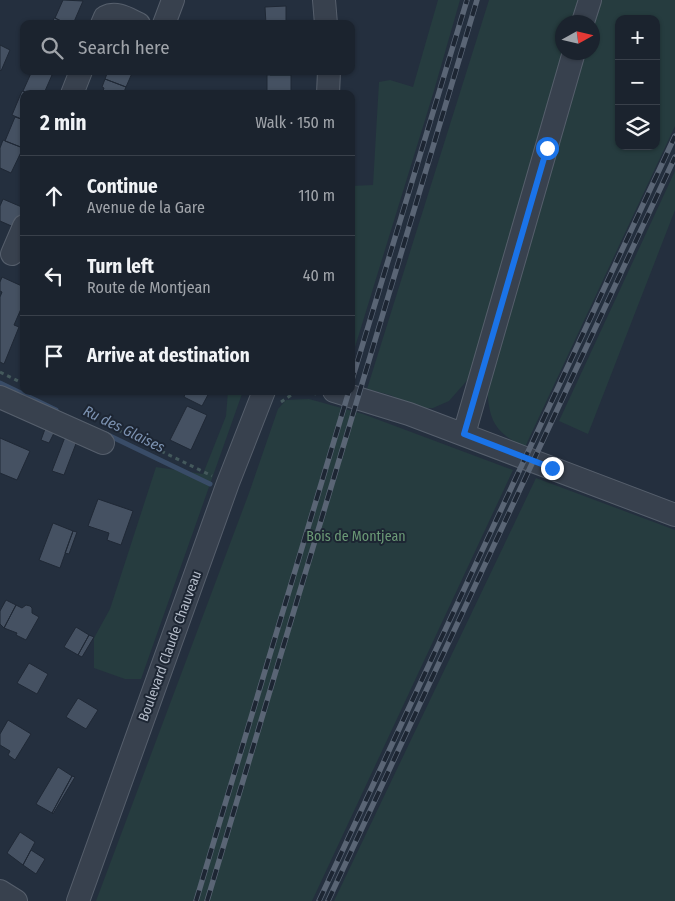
<!DOCTYPE html>
<html lang="en">
<head>
<meta charset="utf-8">
<style>
  :root { --surface:#1b232e; --page:#242b36; --text:#f1f3f6; --muted:#a0a4aa; --line:#39404a }
  body { margin:0; font-family:"Fira Sans Condensed",sans-serif; background:var(--page); color:var(--text) }
  .controls { position:absolute; right:15px; top:15px; display:grid; overflow:hidden; border-radius:10px; box-shadow:0 1px 4px #0004 }
  .controls button { width:45px; height:45px; display:grid; place-items:center; padding:0; border:0; border-bottom:1px solid var(--line); background:var(--surface); color:var(--text); font:25px sans-serif }
  .compass { position:absolute; left:555px; top:15px; width:45px; height:45px; border-radius:50%; background:var(--surface); box-shadow:0 1px 4px #0004; rotate:82deg }
  .stop { position:absolute; width:15px; height:15px; margin:-11px; border:4px solid #1a73e8; border-radius:50%; background:#fff }
  .stop.end { background:#1a73e8; border-color:#fff; box-shadow:0 1px 5px #0008 }
  .list { margin:0; padding:0; list-style:none }
  h2 { display:flex; justify-content:space-between; align-items:center; height:65px; margin:0; padding:0 20px; font-size:21px }
  h2 small { font-size:16px; font-weight:400; color:var(--muted) }
  .list li { display:grid; grid-template-columns:32px 1fr auto; gap:15px; align-items:center; box-sizing:border-box; height:80px; padding:0 20px; border-top:1px solid var(--line) }
  .list b { display:block; font-size:19px; white-space:nowrap }
  .list p { margin:0; font-size:16px; white-space:nowrap; color:var(--muted) }
  .list em { font-size:16px; font-style:normal; color:var(--muted) }
  .icon { flex:none; width:28px; height:28px; fill:none; stroke:currentColor; stroke-width:2; stroke-linecap:round; stroke-linejoin:round }
  .map { position:relative; flex:none; width:675px; height:901px; overflow:hidden }
  .search { position:absolute; background:var(--surface); box-shadow:0 1px 4px #0004; left:20px; top:20px; width:335px; height:55px; display:flex; align-items:center; gap:12px; box-sizing:border-box; padding:0 18px; border-radius:10px; color:var(--muted); font-size:19px }
  .panel { position:absolute; background:var(--surface); box-shadow:0 1px 4px #0004; left:20px; top:90px; width:335px; height:305px; border-radius:10px }
  .map>svg:first-child { display:block }
  .green { fill:#263c3f; fill-rule:evenodd }
  .lines { fill:none; stroke-linecap:round; stroke-linejoin:round }
  .stream { stroke:#394c67; stroke-width:5 }
  .building { fill:#455162; stroke:#1f2835 }
  .minor-casing { stroke:#565f6c; stroke-width:24 }
  .path { stroke:#44595c; stroke-width:3; stroke-dasharray:4 4; stroke-linecap:butt }
  .minor { stroke:#38414e; stroke-width:22 }
  .rail-casing { stroke:#5a6575; stroke-width:5.5 }
  .rail { stroke:#1d2633; stroke-width:4; stroke-dasharray:11; stroke-linecap:butt }
  .route { stroke:#1a73e8; stroke-width:6 }
  .labels { text-anchor:middle; dominant-baseline:central; stroke-width:4; stroke-linejoin:round; paint-order:stroke }
  .park-label { font-size:14px; fill:#6b9a76; stroke:#1d2633 }
  .street-label { font-size:14px; fill:#b4bcc9; stroke:#1d2633 }
  .water-label { font-size:15px; font-style:italic; fill:#7c92b1; stroke:#1d2633 }
</style>
</head>
<body>
<div class="map">
<svg width="675" height="901" viewBox="0 0 675 901">
  <rect width="100%" height="100%" fill="#242f3e"/>
  <!-- green -->
  <path class="green" d="M 438,0 L 460,0 L 433,94 L 351,360 L 351,186 L 373,185 L 379,82 L 390,80 L 413,87 Z
    M 489,0 L 579,0 L 572,22 L 562,22 L 562,52 L 471,376 L 449,401 L 433,408 L 419,408 L 390,395 L 367,389 Z
    M 599,0 L 675,0 L 675,126 L 525,447 C 493,432 489,419 487,386 L 584,53 L 592,52 L 592,22 ZM 619,19 L 656,19 L 656,146 L 619,146 Z
    M 675,171 L 675,210 L 588,434 L 559,421 Z
    M 228,391 L 243,391 L 141,679 L 125,679 L 94,668 L 94,638 L 110,609 L 156,467 L 203,474 L 226,416 Z
    M 309,399 L 363,414 L 513,470 L 312,901 L 96,901 L 249,493 L 278,409 L 286,400 Z
    M 536,478 L 675,530 L 675,901 L 334,901 Z"/>
  <g class="lines">
    <!-- stream -->
    <path class="stream" d="M 0,383 L 56,410
      M 106,434 L 210,484"/>
  </g>
  <!-- building -->
  <path class="building" d="M 63,0 L 83,1 L 73,24 L 67,24 L 55,18 Z
    M 286,6 L 286,24 L 266,24 L 265,7 Z
    M 54,18 L 55,18 L 67,24 L 52,24 Z
    M 0,45 L 10,50 L 1,71 L 0,70 Z
    M 32,71 L 44,71 L 52,75 L 45,91 L 47,92 L 46,94 L 29,94 L 23,91 Z
    M 108,71 L 133,71 L 126,87 L 105,79 Z
    M 270,71 L 291,71 L 291,75 L 270,75 Z
    M 267,75 L 291,75 L 291,94 L 267,94 Z
    M 105,79 L 126,87 L 123,94 L 102,94 L 104,88 L 102,87 Z
    M 22,91 L 29,94 L 24,94 L 24,120 L 12,115 Z
    M 15,117 L 24,120 L 23,148 L 5,141 Z
    M 3,140 L 23,148 L 11,173 L 0,168 L 0,148 Z
    M 3,199 L 24,208 L 16,228 L 0,221 L 0,206 Z
    M 2,277 L 24,287 L 24,302 L 14,325 L 19,327 L 4,364 L 0,362 L 0,297 L 2,292 L 0,291 L 0,282 Z
    M 186,391 L 210,391 L 202,406 L 184,397 Z
    M 187,406 L 207,415 L 191,450 L 170,440 Z
    M 45,429 L 54,433 L 49,443 L 41,440 Z
    M 65,437 L 77,441 L 64,475 L 52,471 Z
    M 0,438 L 30,451 L 17,480 L 0,473 Z
    M 98,499 L 133,511 L 121,545 L 107,540 L 109,533 L 88,526 Z
    M 53,523 L 73,531 L 60,568 L 39,560 Z
    M 73,531 L 77,532 L 69,554 L 65,553 Z
    M 6,600 L 16,605 L 4,628 L 0,624 L 0,611 Z
    M 16,605 L 22,608 L 26,605 L 30,606 L 32,608 L 32,613 L 39,617 L 26,640 L 16,635 L 17,633 L 4,628 Z
    M 76,627 L 89,635 L 78,655 L 64,647 Z
    M 89,635 L 94,637 L 82,657 L 78,655 Z
    M 29,663 L 48,674 L 37,694 L 17,683 Z
    M 78,698 L 98,710 L 86,729 L 66,717 Z
    M 8,720 L 31,734 L 15,760 L 8,755 L 10,751 L 0,745 L 0,734 Z
    M 58,767 L 72,776 L 52,813 L 36,804 Z
    M 72,776 L 75,777 L 53,814 L 52,813 Z
    M 20,832 L 35,842 L 23,865 L 7,853 Z
    M 31,850 L 45,859 L 36,874 L 23,865 Z"/>
  <g class="lines">
    <defs>
      <path id="minor" d="M 324,0 L 326,24
        M 583,22 L 590,0
        M 102,24 L 105,17 C 117,11 128,19 139,24
        M 164,24 L 173,0
        M 72,94 L 81,71
        M 328,94 L 329,71
        M 12,254 L 24,226
        M 334,391 L 409,414 L 675,515
        M 0,397 L 103,443
        M 464,434 L 574,52
        M 0,891 L 16,901
        M 78,901 L 228,483 L 264,391"/>
    </defs>
    <!-- minor casing -->
    <use href="#minor" class="minor-casing"/>
    <!-- path -->
    <path class="path" d="M 0,372 L 24,384
      M 299,391 L 316,394
      M 281,402 L 297,391
      M 118,430 L 212,476"/>
    <!-- minor -->
    <use href="#minor" class="minor"/>
    <defs>
      <path id="rail" d="M 351,383 L 467,0
        M 196,901 L 349,391
        M 207,901 L 477,0
        M 319,901 L 675,136
        M 328,901 L 675,157"/>
    </defs>
    <!-- rail casing -->
    <use href="#rail" class="rail-casing"/>
    <!-- rail -->
    <use href="#rail" class="rail"/>
  </g>
  <g class="lines">
    <!-- route -->
    <path class="route" d="M 547,148 L 464,434 L 552,468"/>
  </g>
  <g class="labels">
    <!-- park labels -->
    <g class="park-label">
      <text x="356" y="536">Bois de Montjean</text>
    </g>
    <!-- street labels -->
    <g class="street-label">
      <text transform="translate(170 646) rotate(-70)">Boulevard Claude Chauveau</text>
    </g>
    <!-- water labels -->
    <g class="water-label">
      <text transform="translate(124 429) rotate(26)">Ru des Glaises</text>
    </g>
  </g>
</svg>
<div class="controls">
<button>+</button>
<button>−</button>
<button><svg class="icon" aria-label="layers" viewBox="0 0 24 24"><path d="M12 4l9 5-9 5-9-5zM3 14l9 5 9-5"/></svg></button>
</div>
<svg class="compass" viewBox="-18 -18 36 36"><path d="M0-13l5 13h-10z" fill="#e53935"/><path d="M0 13l5-13h-10z" fill="#a0a4aa"/></svg>
<div class="stop" style="left:547px;top:148px"></div>
<div class="stop end" style="left:552px;top:468px"></div>
<div class="search"><svg class="icon" aria-label="search" viewBox="0 0 24 24"><circle cx="10" cy="10" r="6"/><path d="M15 15l6 6"/></svg>Search here</div>
<section class="panel">
<h2>2 min<small>Walk · 150 m</small></h2>
<ul class="list">
<li><svg class="icon" aria-label="ahead" viewBox="0 0 24 24"><path d="M12 20V5M6 11l6-6 6 6"/></svg><div><b>Continue</b><p>Avenue de la Gare</p></div><em>110 m</em></li>
<li><svg class="icon" aria-label="left" viewBox="0 0 24 24"><path d="M17 20v-9H6M10 6l-5 5 5 5"/></svg><div><b>Turn left</b><p>Route de Montjean</p></div><em>40 m</em></li>
<li><svg class="icon" aria-label="arrive" viewBox="0 0 24 24"><path d="M6 21V4h12l-3 4 3 4H6"/></svg><div><b>Arrive at destination</b></div></li>
</ul>
</section>
</div>
</body>
</html>
